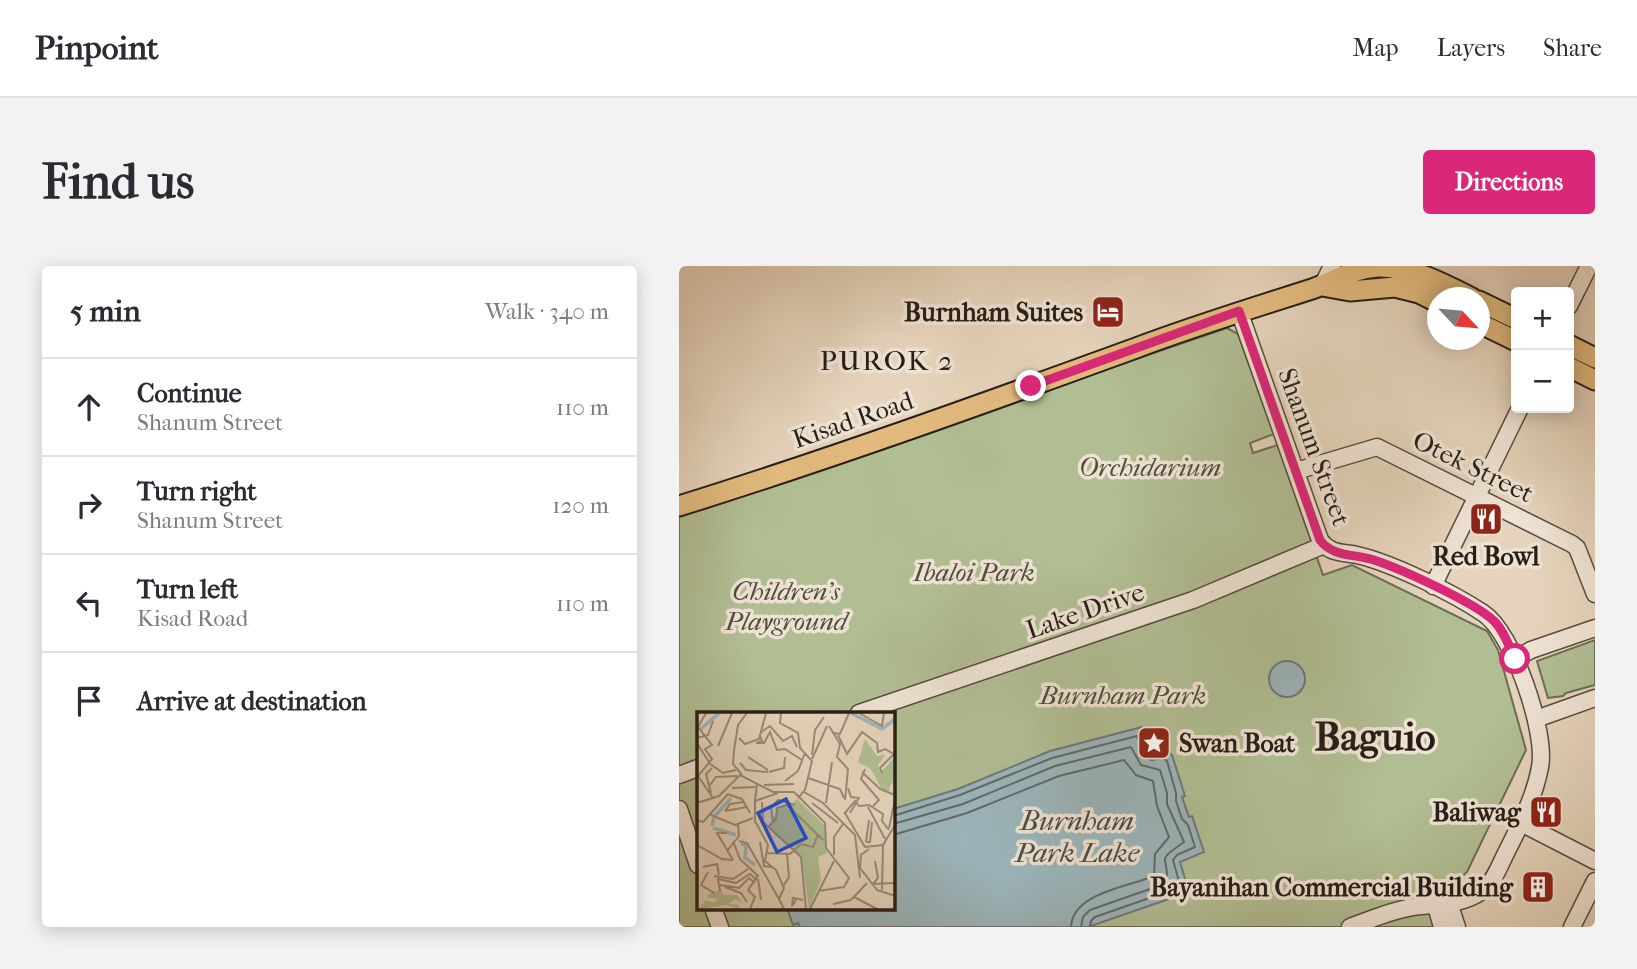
<!DOCTYPE html>
<html lang="en">
<head>
<meta charset="utf-8">
<style>
  :root { --surface:#fff; --page:#f2f2f3; --text:#2b2b33; --muted:#7c7c81; --line:#e1e1e2; --accent:#db2777 }
  body { margin:0; font-family:"IM FELL French Canon",serif; background:var(--page); color:var(--text) }
  .controls { position:absolute; right:21px; top:21px; display:grid; overflow:hidden; border-radius:7px; box-shadow:0 4px 18px #0003 }
  .controls button { width:63px; height:63px; display:grid; place-items:center; padding:0; border:0; border-bottom:2px solid var(--line); background:var(--surface); color:var(--text); font:35px sans-serif }
  .compass { position:absolute; left:748px; top:21px; width:63px; height:63px; border-radius:50%; background:var(--surface); box-shadow:0 4px 18px #0003; rotate:116deg }
  .stop { position:absolute; width:21px; height:21px; margin:-16px; border:5px solid #db2777; border-radius:50%; background:#fff }
  .stop.end { background:#db2777; border-color:#fff; box-shadow:0 2px 7px #0008 }
  .list { margin:0; padding:0; list-style:none }
  h2 { display:flex; justify-content:space-between; align-items:center; height:91px; margin:0; padding:0 28px; font-size:30px }
  h2 small { font-size:23px; font-weight:400; color:var(--muted) }
  .list li { display:grid; grid-template-columns:46px 1fr auto; gap:21px; align-items:center; box-sizing:border-box; height:98px; padding:0 28px; border-top:2px solid var(--line) }
  .list b { display:block; font-size:26px; white-space:nowrap }
  .list p { margin:0; font-size:23px; white-space:nowrap; color:var(--muted) }
  .list em { font-size:23px; font-style:normal; color:var(--muted) }
  .icon { flex:none; width:38px; height:38px; fill:none; stroke:currentColor; stroke-width:2; stroke-linecap:round; stroke-linejoin:round }
  .map { position:relative; flex:none; width:916px; height:661px; overflow:hidden; border-radius:7px }
  header { display:flex; align-items:center; gap:42px; box-sizing:border-box; height:98px; padding:0 35px; background:var(--surface); border-bottom:2px solid var(--line) }
  header strong { font-size:33px }
  nav { display:flex; gap:38px; margin-inline-start:auto; font-size:24px }
  .intro { display:flex; align-items:center; justify-content:space-between; box-sizing:border-box; height:168px; padding:0 42px }
  h1 { margin:0; font-size:49px }
  .button { padding:18px 32px; border-radius:7px; background:var(--accent); color:#fff; font-size:24px; font-weight:700 }
  main { display:flex; gap:42px; padding:0 42px }
  aside { flex:1; background:var(--surface); border-radius:7px; box-shadow:0 4px 18px #0003 }
  .map>svg:first-child { display:block }
  .green { fill:#b1bd93; stroke:#6c6e54; stroke-width:2; fill-rule:evenodd }
  .water { fill:#9bb5bb; stroke:#6d7979; stroke-width:2 }
  .lines { fill:none; stroke-linecap:round; stroke-linejoin:round }
  .shore { stroke:#616a68; stroke-width:2 }
  .minor-casing { stroke:#564c3f; stroke-width:19 }
  .major-casing { stroke:#271f16; stroke-width:23 }
  .minor { stroke:#eee2d3; stroke-width:16 }
  .major { stroke:#e2ba7e; stroke-width:19 }
  .route { stroke:#db2777; stroke-width:9 }
  .labels { text-anchor:middle; dominant-baseline:central; stroke-width:7; stroke-linejoin:round; paint-order:stroke }
  .poi-label { font-size:26px; font-weight:bold; fill:#271f16; stroke:#eee2d3; text-anchor:end }
  .street-label { font-size:26px; fill:#271f16; stroke:#eee2d3 }
  .park-label { font-size:26px; font-style:italic; fill:#504e3c; stroke:#eee2d3 }
  .neighbourhood-label { font-size:28px; letter-spacing:2px; fill:#271f16; stroke:#eee2d3 }
  .water-label { font-size:28px; font-style:italic; fill:#4a4c48; stroke:#eee2d3 }
  .town-label { font-size:40px; font-weight:bold; fill:#271f16; stroke:#eee2d3 }
  .inset-river { fill:none; stroke:#9bb5bb; stroke-width:3.5 }
  .inset-road { fill:none; stroke:#998b79; stroke-width:2 }
  .view { fill:#1d4ed8; fill-opacity:0.15; stroke:#1d4ed8; stroke-width:3.5 }
  .inset-edge { fill:none; stroke:#271f16; stroke-width:3.5 }
</style>
</head>
<body>
<header>
<strong>Pinpoint</strong>
<nav><a>Map</a><a>Layers</a><a>Share</a></nav>
</header>
<div class="intro"><h1>Find us</h1><a class="button">Directions</a></div>
<main>
<aside>
<h2>5 min<small>Walk · 340 m</small></h2>
<ul class="list">
<li><svg class="icon" aria-label="ahead" viewBox="0 0 24 24"><path d="M12 20V5M6 11l6-6 6 6"/></svg><div><b>Continue</b><p>Shanum Street</p></div><em>110 m</em></li>
<li><svg class="icon" aria-label="right" viewBox="0 0 24 24"><path d="M7 20v-9h11M14 6l5 5-5 5"/></svg><div><b>Turn right</b><p>Shanum Street</p></div><em>120 m</em></li>
<li><svg class="icon" aria-label="left" viewBox="0 0 24 24"><path d="M17 20v-9H6M10 6l-5 5 5 5"/></svg><div><b>Turn left</b><p>Kisad Road</p></div><em>110 m</em></li>
<li><svg class="icon" aria-label="arrive" viewBox="0 0 24 24"><path d="M6 21V4h12l-3 4 3 4H6"/></svg><div><b>Arrive at destination</b></div></li>
</ul>
</aside>
<div class="map">
<svg width="916" height="661" viewBox="0 0 916 661">
  <rect width="100%" height="100%" fill="#e5d3bb"/>
  <filter id="stains"><feTurbulence type="fractalNoise" baseFrequency=".00286" numOctaves="4"/><feColorMatrix values="0 0 0 0 .2 0 0 0 0 .09 0 0 0 0 .02 0 0 0 .5 -.17"/></filter>
  <radialGradient id="worn" r=".72"><stop offset=".6" stop-color="#630" stop-opacity="0"/><stop offset="1" stop-color="#630" stop-opacity=".3"/></radialGradient>
  <!-- green -->
  <path class="green" d="M 548,62 L 559,68 L 595,168 L 571,177 L 574,187 L 599,179 L 644,309 L 673,299 L 808,365 L 819,384 L 847,484 L 788,606 L 779,614 L 745,627 L 756,661 L 0,661 L 0,249 ZM 19,447 L 214,447 L 214,642 L 19,642 Z
    M 916,374 L 916,419 L 887,427 L 884,430 L 869,432 L 858,395 Z"/>
  <!-- water -->
  <path class="water" d="M590 413a18 18 0 1 1 36 0a18 18 0 1 1-36 0Z
    M 463,461 L 472,488 L 483,484 L 493,489 L 506,530 L 503,531 L 510,551 L 513,550 L 525,586 L 501,596 L 510,626 L 409,661 L 121,661 L 119,657 L 114,659 L 108,642 L 214,642 L 214,543 L 279,523 L 371,485 Z"/>
  <g class="lines">
    <!-- shore -->
    <path class="shore" d="M 214,550 L 281,529 L 373,492 L 458,470 L 467,492 L 473,494 L 483,492 L 488,495 L 497,527 L 497,535 L 503,553 L 509,559 L 516,581 L 498,589 L 494,594 L 501,619 L 499,622 L 416,651 L 412,655 L 411,661
      M 214,558 L 284,538 L 376,500 L 452,481 L 462,499 L 481,504 L 488,527 L 488,538 L 505,576 C 475,597 490,588 488,617 L 411,644 L 404,651 L 402,661
      M 214,569 L 288,547 L 380,510 L 445,494 L 457,509 L 474,515 L 478,540 L 490,571 L 476,588 L 475,610 C 449,621 393,627 392,661"/>
    <defs>
      <path id="minor" d="M 643,20 L 653,0
        M 890,40 L 910,0
        M 560,45 L 641,274 C 651,288 663,286 678,289 C 713,297 774,327 804,347 C 834,366 868,467 861,501 C 856,530 841,559 828,585 C 821,598 815,617 803,625 C 784,638 764,638 742,640 C 719,642 693,653 671,661
        M 617,205 L 698,181 L 893,278 L 898,282 L 916,328
        M 754,320 L 841,142
        M 836,393 L 852,384 L 916,362
        M 180,447 L 514,334 L 645,279
        M 857,453 L 916,432
        M 0,509 L 19,502
        M 0,543 L 19,599
        M 842,557 L 916,595
        M 770,637 L 778,661
        M 757,640 L 763,661
        M 34,642 L 41,661
        M 893,661 L 916,615"/>
      <path id="major" d="M 643,20 L 671,25 L 716,21 L 740,27 L 758,36
        M 800,35 L 837,53
        M 800,57 L 837,75
        M 890,79 L 916,92
        M 890,101 L 916,114
        M 0,240 C 154,192 306,137 457,82 C 515,60 574,42 633,23 C 657,15 671,3 698,1 C 732,0 763,17 793,32"/>
    </defs>
    <!-- minor casing -->
    <use href="#minor" class="minor-casing"/>
    <!-- major casing -->
    <use href="#major" class="major-casing"/>
    <!-- minor -->
    <use href="#minor" class="minor"/>
    <!-- major -->
    <use href="#major" class="major"/>
  </g>
  <g class="lines">
    <!-- route -->
    <path class="route" d="M 352,120 L 560,45 L 641,274 C 653,291 676,288 695,294 C 722,303 795,336 815,355 C 825,365 830,380 836,393"/>
  </g>
  <!-- icons -->
  <defs>
    <symbol id="hotel-square" viewBox="-11 -11 22 22"><rect x="-9" y="-9" width="18" height="18" rx="4" fill="#8f2418" stroke="#eee2d3"/><path d="M-6-4.5h1.5V1H6V5H4.5V3h-9V5H-6ZM-4 0a1.8 1.8 0 1 1 3.6 0ZM.5 0V-2.5h3Q6-2.5 6 0Z" fill="#fff"/></symbol>
    <symbol id="restaurant-square" viewBox="-11 -11 22 22"><rect x="-9" y="-9" width="18" height="18" rx="4" fill="#8f2418" stroke="#eee2d3"/><path d="M-5-6h1v4h1v-4h1v4h1v-4h1v5L-1.5 .5V6h-2V.5L-5-1ZM5-6V6H3V1.5H1.5Q1.5-4 5-6Z" fill="#fff"/></symbol>
    <symbol id="sight-square" viewBox="-11 -11 22 22"><rect x="-9" y="-9" width="18" height="18" rx="4" fill="#8f2418" stroke="#eee2d3"/><path d="M0-6L1.8-2.2L6-1.7L2.9 1.2L3.7 5.4L0 3.3L-3.7 5.4L-2.9 1.2L-6-1.7L-1.8-2.2Z" fill="#fff"/></symbol>
    <symbol id="building-square" viewBox="-11 -11 22 22"><rect x="-9" y="-9" width="18" height="18" rx="4" fill="#8f2418" stroke="#eee2d3"/><path d="M-4-6H4V6H1V3H-1V6H-4ZM-2.5-4.3h1.7v1.8h-1.7ZM.8-4.3h1.7v1.8H.8ZM-2.5-1h1.7V.8h-1.7ZM.8-1h1.7V.8H.8Z" fill="#fff"/></symbol>
  </defs>
  <g fill-rule="evenodd">
    <use href="#hotel-square" x="410" y="27" width="38" height="38"/>
    <use href="#restaurant-square" x="788" y="234" width="38" height="38"/>
    <use href="#sight-square" x="456" y="458" width="38" height="38"/>
    <use href="#restaurant-square" x="848" y="527" width="38" height="38"/>
    <use href="#building-square" x="840" y="602" width="38" height="38"/>
  </g>
  <g class="labels">
    <!-- poi labels -->
    <g class="poi-label">
      <text x="404" y="46">Burnham Suites</text>
      <text x="807" y="290" text-anchor="middle">Red Bowl</text>
      <text x="500" y="477" text-anchor="start">Swan Boat</text>
      <text x="842" y="546">Baliwag</text>
      <text x="834" y="621">Bayanihan Commercial Building</text>
    </g>
    <!-- street labels -->
    <g class="street-label">
      <text transform="translate(174 154) rotate(-19)">Kisad Road</text>
      <text transform="translate(635 181) rotate(70)">Shanum Street</text>
      <text transform="translate(794 201) rotate(26)">Otek Street</text>
      <text transform="translate(406 345) rotate(-19)">Lake Drive</text>
    </g>
    <!-- park labels -->
    <g class="park-label">
      <text x="471" y="201">Orchidarium</text>
      <text x="295" y="306">Ibaloi Park</text>
      <text x="107" y="325">Children's<tspan x="107" dy="30">Playground</tspan></text>
      <text x="444" y="429">Burnham Park</text>
    </g>
    <!-- neighbourhood labels -->
    <g class="neighbourhood-label">
      <text x="208" y="94">PUROK 2</text>
    </g>
    <!-- water labels -->
    <g class="water-label">
      <text x="398" y="554">Burnham<tspan x="398" dy="32">Park Lake</tspan></text>
    </g>
    <!-- town labels -->
    <g class="town-label">
      <text x="696" y="471">Baguio</text>
    </g>
  </g>
  <!-- overview -->
  <g transform="translate(18 446)">
    <rect width="198" height="198" fill="#e5d3bb"/>
    <path d="M 168,27 L 180,44 L 188,43 L 181,53 L 183,61 L 198,45 L 198,80 L 195,70 L 191,80 L 185,78 L 174,57 L 161,50 ZM 100,87 L 127,113 L 130,141 L 121,145 L 124,168 L 112,197 L 105,147 L 72,115 L 83,94 L 92,95 ZM 25,178 L 26,183 L 40,183 L 45,191 L 38,187 L 32,192 L 42,193 L 42,197 L 30,193 L 1,197 L 9,188 L 17,191 L 21,187 L 11,186 L 11,182 Z" fill="#b1bd93"/>
    <path class="inset-river" d="M 154,1 L 185,17 L 198,7M 4,17 L 22,1M 15,114 L 17,105 L 34,86M 16,116 L 39,123M 44,132 L 49,133 L 48,146 L 58,153"/>
    <path class="inset-road" d="M 9,1 L 1,15 L 15,33 L 8,37 L 15,47 L 1,64 L 16,86M 84,1 L 83,11 L 101,21 L 103,36 L 115,49 L 108,78 L 101,86M 162,1 L 185,14 L 187,1M 132,14 L 143,32 L 140,45 L 151,57 L 148,88M 63,21 L 73,14 L 86,29 L 95,24 L 100,35M 137,21 L 143,22 L 152,1M 141,23 L 150,42 L 165,20 L 180,31 L 181,40 L 188,37 L 197,42M 63,24 L 65,29 L 59,31 L 67,31 L 73,20 L 80,38 L 88,37 L 105,48M 0,26 L 11,23 L 16,9M 42,26 L 48,32 L 62,27 L 69,1M 0,31 L 12,50M 21,34 L 35,1M 115,43 L 118,18 L 127,5M 51,45 L 71,58M 115,47 L 130,14M 12,51 L 26,61 L 39,58M 43,51 L 49,58 L 71,60M 168,57 L 164,67 L 182,88 L 176,94M 72,60 L 87,56 L 88,45M 165,60 L 183,77 L 198,83M 185,61 L 183,56 L 197,42M 45,63 L 36,52 L 37,38 L 41,13 L 50,1M 111,66 L 143,77 L 147,86M 88,69 L 101,59 L 108,41M 60,71 L 58,89 L 81,81M 13,73 L 19,65 L 40,64M 67,73 L 97,72M 35,76 L 58,75M 151,76 L 154,85 L 162,86 L 153,101M 107,80 L 126,91 L 158,123 L 163,166M 14,81 L 9,62 L 15,56M 30,82 L 45,87 L 53,101M 58,89 L 58,109 L 71,133 L 68,149 L 79,158 L 87,176 L 82,187 L 87,197M 65,90 L 66,110 L 104,145 L 109,197M 0,91 L 22,84 L 43,63 L 76,80 L 97,80 L 128,111 L 129,136 L 152,166 L 147,175 L 121,179M 115,91 L 141,111M 129,91 L 135,50M 171,95 L 188,127M 28,99 L 50,95M 28,99 L 33,92 L 46,90M 148,101 L 168,135 L 186,133 L 198,113M 147,102 L 158,89 L 162,94 L 172,93 L 186,102 L 185,109 L 192,118M 14,103 L 38,113 L 56,106M 0,108 L 6,110 L 31,82M 76,110 L 74,96 L 81,88 L 98,93M 71,115 L 79,107 L 80,96 L 90,93 L 126,128M 192,116 L 198,87M 30,121 L 20,121 L 36,148M 36,129 L 43,147 L 61,164 L 51,178 L 58,185 L 53,197M 42,129 L 50,131 L 82,187M 63,130 L 67,154 L 74,155M 169,130 L 173,130 L 175,110M 169,130 L 172,108M 0,133 L 25,147 L 36,148M 172,137 L 164,143 L 163,156 L 180,178 L 198,184M 30,139 L 42,124 L 41,112M 70,141 L 93,142 L 104,132 L 116,135 L 121,123M 137,143 L 137,125 L 146,112M 6,155 L 20,152 L 22,163M 11,160 L 4,173 L 17,181M 17,164 L 36,167 L 51,157M 61,167 L 64,188M 175,172 L 198,171M 176,172 L 181,166 L 178,149M 22,173 L 42,176 L 52,166 L 58,171M 87,173 L 92,165 L 90,142M 28,175 L 44,181 L 50,190M 185,178 L 186,133M 23,179 L 21,167 L 39,171 L 53,162 L 60,168M 157,185 L 180,197M 99,188 L 95,194 L 96,186 L 106,188M 136,192 L 154,188 L 170,171M 113,197 L 137,149"/>
    <path class="view" d="M 89,87 L 109,126 L 80,140 L 61,101 Z"/>
    <rect width="198" height="198" class="inset-edge"/>
  </g>
  <rect width="100%" height="100%" filter="url(#stains)"/>
  <rect width="100%" height="100%" fill="url(#worn)"/>
</svg>
<div class="controls">
<button>+</button>
<button>−</button>
</div>
<svg class="compass" viewBox="-18 -18 36 36"><path d="M0-13l5 13h-10z" fill="#e53935"/><path d="M0 13l5-13h-10z" fill="#7c7c81"/></svg>
<div class="stop" style="left:836px;top:393px"></div>
<div class="stop end" style="left:352px;top:120px"></div>
</div>
</main>
</body>
</html>
